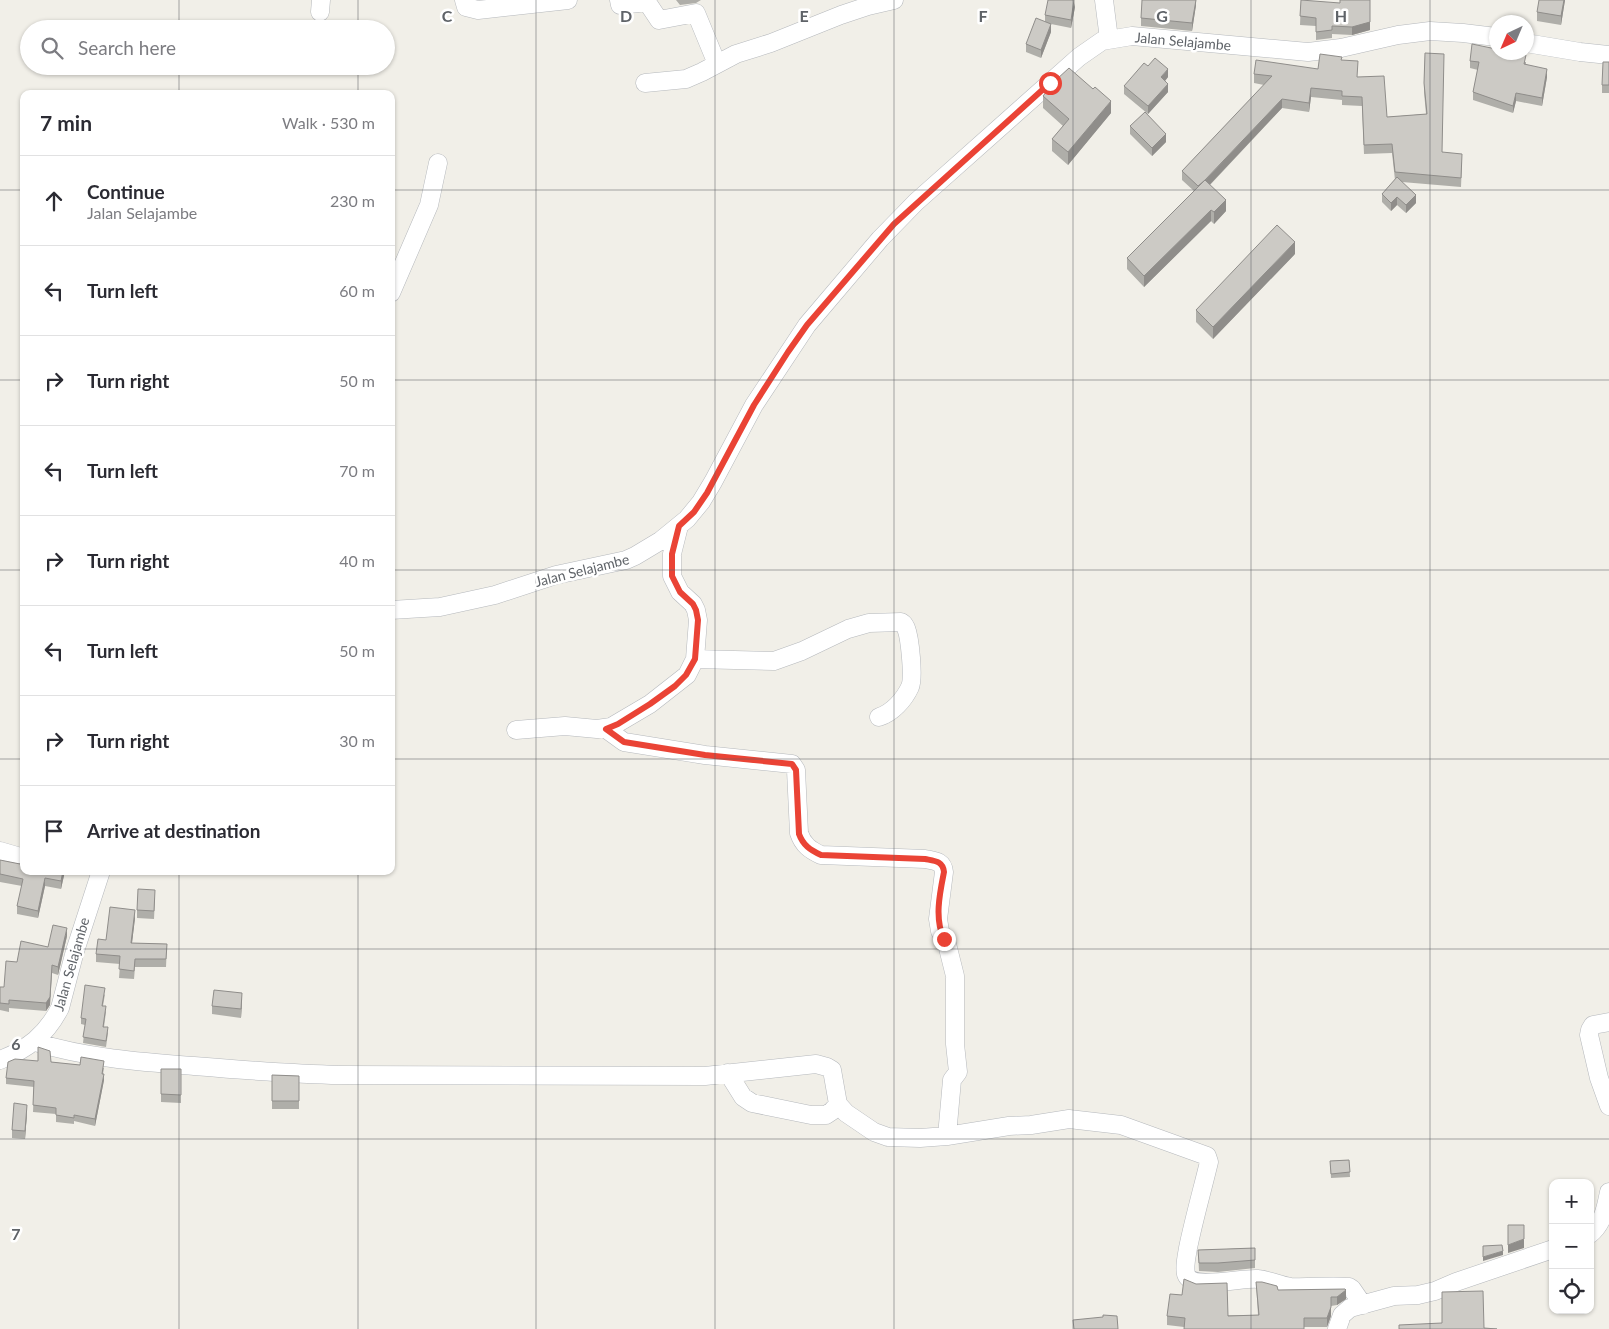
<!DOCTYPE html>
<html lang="en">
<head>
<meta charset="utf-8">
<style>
  :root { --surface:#fff; --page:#f7f7f7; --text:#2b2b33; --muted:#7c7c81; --line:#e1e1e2 }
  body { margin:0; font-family:Lato,sans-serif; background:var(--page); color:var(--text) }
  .controls { position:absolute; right:15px; bottom:15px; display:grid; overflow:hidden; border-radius:10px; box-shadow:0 1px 4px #0004 }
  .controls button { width:45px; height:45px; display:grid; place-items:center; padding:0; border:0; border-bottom:1px solid var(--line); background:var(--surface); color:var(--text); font:25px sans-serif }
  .compass { position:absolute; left:1489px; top:15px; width:45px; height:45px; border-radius:50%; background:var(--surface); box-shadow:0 1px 4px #0004; rotate:224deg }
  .stop { position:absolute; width:15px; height:15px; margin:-11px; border:4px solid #ea4335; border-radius:50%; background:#fff }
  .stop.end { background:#ea4335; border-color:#fff; box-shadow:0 1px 5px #0008 }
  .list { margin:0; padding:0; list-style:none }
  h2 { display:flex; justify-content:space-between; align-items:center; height:65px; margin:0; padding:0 20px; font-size:21px }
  h2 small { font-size:16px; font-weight:400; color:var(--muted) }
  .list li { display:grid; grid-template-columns:32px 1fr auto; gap:15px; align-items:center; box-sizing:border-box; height:90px; padding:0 20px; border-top:1px solid var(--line) }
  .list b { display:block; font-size:19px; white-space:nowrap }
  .list p { margin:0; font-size:16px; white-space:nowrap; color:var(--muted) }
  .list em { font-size:16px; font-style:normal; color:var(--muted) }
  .icon { flex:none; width:28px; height:28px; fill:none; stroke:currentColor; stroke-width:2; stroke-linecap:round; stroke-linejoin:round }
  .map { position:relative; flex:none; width:1609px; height:1329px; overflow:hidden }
  .search { position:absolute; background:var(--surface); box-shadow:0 1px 4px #0004; left:20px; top:20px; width:375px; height:55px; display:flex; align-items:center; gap:12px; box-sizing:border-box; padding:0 18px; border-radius:28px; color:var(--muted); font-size:19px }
  .panel { position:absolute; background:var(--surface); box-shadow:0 1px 4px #0004; left:20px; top:90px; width:375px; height:785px; border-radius:10px }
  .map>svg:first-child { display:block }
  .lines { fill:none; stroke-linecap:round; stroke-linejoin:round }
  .minor-casing { stroke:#b5b8bc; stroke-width:19 }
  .minor { stroke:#fff; stroke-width:18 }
  .wall { fill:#afaea9 }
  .shaded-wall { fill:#8f8d8a }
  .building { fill:#cccac5; stroke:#8f8d8a }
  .route { stroke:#ea4335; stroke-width:6 }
  .grid { fill:none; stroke:#5f6368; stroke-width:1; stroke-opacity:0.55 }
  .labels { text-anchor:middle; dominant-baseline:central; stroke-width:5; stroke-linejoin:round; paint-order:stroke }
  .street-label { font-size:14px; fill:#5f6368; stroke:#fff }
  .grid-label { font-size:16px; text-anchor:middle; font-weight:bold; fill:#5f6368; stroke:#fff; stroke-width:5; stroke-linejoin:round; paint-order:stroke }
</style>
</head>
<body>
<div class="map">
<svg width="1609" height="1329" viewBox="0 0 1609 1329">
  <rect width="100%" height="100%" fill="#f1efe8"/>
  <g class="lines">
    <defs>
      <path id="minor" d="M 464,0 L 466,7 L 478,10 L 568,0
        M 619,0 L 620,5 L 647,2 L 659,20 L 696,13 L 717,64
        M 1104,0 L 1109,39
        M 320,12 L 321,0
        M 1526,43 L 1580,52 L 1609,55
        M 645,83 L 686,79 L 702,72 L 736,54 L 771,43 L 841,15 L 868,6 L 894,0
        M 391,293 L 429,205 L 438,163
        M 391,610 L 440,607 L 495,595 L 556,575 L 626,560 L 635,556 L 660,541 L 687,519 L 701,502 L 713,482 L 754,405 L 807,325 L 880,239 L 916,202 L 1079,57 L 1102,41 L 1132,36 L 1308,52 L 1341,48 L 1398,35 L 1430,31 L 1463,33 L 1496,37
        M 695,659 L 774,661 L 802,651 L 848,629 L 869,623 L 901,622 C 904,624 904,624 906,628 C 910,638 914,678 910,687 C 904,700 892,713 879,717
        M 606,729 L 624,742 L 705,755 L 792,764 L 796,770 L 799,833 C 803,845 810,850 821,855 L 925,859 C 935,861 943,861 944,872 L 938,919 L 940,931 L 947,944 L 955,976 L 955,1044 L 958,1072 L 952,1080 L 947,1136
        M 516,730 L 565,726 L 597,729 L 611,727 L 650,704 L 687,675 L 695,659 L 698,620 L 696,610 L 693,604 L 680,592 L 672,576 L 672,554 L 679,526
        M 0,851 L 24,858
        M 1609,1022 L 1593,1025 L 1590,1030 L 1589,1035 L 1599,1078 L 1609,1106
        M 35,1042 C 86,1058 141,1062 194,1066 C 242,1070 291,1074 340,1075 L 705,1076 L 816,1064 L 827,1067 L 832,1070 L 838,1104 L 846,1113 L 874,1132 L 888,1137 L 920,1138 L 947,1136 L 1009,1126 L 1031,1125 L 1069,1119 L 1121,1125 L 1207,1156 L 1209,1162 C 1202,1191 1194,1219 1188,1248 C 1187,1255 1184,1266 1186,1274 C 1191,1291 1244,1277 1258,1279 C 1270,1280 1280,1286 1291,1287 C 1310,1288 1330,1285 1349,1287 L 1352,1289 L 1363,1305
        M 0,1060 C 28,1049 46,1035 60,1008 L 75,951 L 101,871
        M 728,1073 L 743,1097 L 752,1103 L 811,1115 L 826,1115 L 832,1111 L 838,1104
        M 1590,1234 C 1603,1224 1606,1207 1609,1192
        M 1337,1329 L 1342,1315 L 1350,1308 L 1394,1296 L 1418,1295 L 1435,1291 L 1456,1282 L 1553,1249"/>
    </defs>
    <!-- minor casing -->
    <use href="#minor" class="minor-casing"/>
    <!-- minor -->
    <use href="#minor" class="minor"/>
  </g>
  <!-- wall -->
  <path class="wall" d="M 676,0 L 701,0 L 696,3 L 680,5 Z
    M 1196,0 L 1196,5 L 1192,31 L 1141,26 L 1141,18 Z
    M 1301,0 L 1370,30 L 1352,35 L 1332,34 L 1332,38 L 1316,40 L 1316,26 L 1300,25 Z
    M 1565,0 L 1561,25 L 1537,21 L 1537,12 Z
    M 1075,7 L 1071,28 L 1051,24 L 1051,32 L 1041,58 L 1026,52 L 1026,44 L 1045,22 L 1045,15 Z
    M 1425,53 L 1442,152 L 1462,163 L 1461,187 L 1402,182 L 1416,203 L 1406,213 L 1397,205 L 1391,211 L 1382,202 L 1382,194 L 1395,180 L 1392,153 L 1364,154 L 1362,106 L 1342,105 L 1342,100 L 1311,97 L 1309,112 L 1282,108 L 1210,185 L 1226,211 L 1214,224 L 1211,221 L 1144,287 L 1127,269 L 1127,258 L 1194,191 L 1182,180 L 1182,171 L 1264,85 L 1254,83 L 1254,74 L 1318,69 L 1342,60 L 1357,77 L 1387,117 L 1426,114 L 1424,92 Z
    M 1470,61 L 1526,62 L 1526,64 L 1547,77 L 1542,106 L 1516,101 L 1513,113 L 1473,100 L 1473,92 L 1478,70 L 1470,68 Z
    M 1609,62 L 1609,93 L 1602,93 L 1602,85 Z
    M 1148,66 L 1168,77 L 1165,81 L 1168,92 L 1148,114 L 1124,94 L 1124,86 Z
    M 1043,96 L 1111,113 L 1068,165 L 1052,151 L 1052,139 L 1063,126 L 1043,108 Z
    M 1130,126 L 1166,142 L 1152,156 L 1130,134 Z
    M 1295,254 L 1213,339 L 1196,322 L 1196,310 Z
    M 0,860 L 20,864 L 65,871 L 61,889 L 45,886 L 38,918 L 17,914 L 17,906 L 22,886 L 0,882 Z
    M 155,898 L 154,919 L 137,918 L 137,910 Z
    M 135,918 L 132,943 L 167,944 L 166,967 L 135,967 L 134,979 L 119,978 L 120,964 L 96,962 L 96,954 L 106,940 Z
    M 67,936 L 58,975 L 52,973 L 50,1005 L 46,1011 L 9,1008 L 9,1012 L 0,1010 L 0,987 L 4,987 L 17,962 L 48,947 Z
    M 105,994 L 103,1006 L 106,1012 L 104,1027 L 108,1033 L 106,1047 L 83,1043 L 85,1025 L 81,1024 L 81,1018 Z
    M 242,1001 L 241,1018 L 212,1014 L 212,1006 Z
    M 51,1062 L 104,1068 L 103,1074 L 104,1080 L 95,1126 L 74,1121 L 74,1124 L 56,1122 L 56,1114 L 33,1112 L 34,1087 L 6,1084 L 6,1078 Z
    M 161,1069 L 181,1069 L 181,1103 L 161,1102 Z
    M 272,1075 L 299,1076 L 299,1109 L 272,1109 Z
    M 27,1113 L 25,1139 L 12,1138 L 12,1130 Z
    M 1349,1160 L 1350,1177 L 1331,1178 L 1330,1161 Z
    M 1255,1248 L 1255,1268 L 1218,1272 L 1199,1271 L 1198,1250 Z
    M 1256,1282 L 1278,1290 L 1345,1289 L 1346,1299 L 1337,1305 L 1331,1306 L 1331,1316 L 1327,1327 L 1184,1327 L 1167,1325 L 1167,1316 L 1258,1315 Z"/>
  <!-- shaded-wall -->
  <path class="shaded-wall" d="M 1074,0 L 1075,7 L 1071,28 L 1071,20 Z
    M 1196,0 L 1196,5 L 1192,31 L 1192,23 Z
    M 1564,0 L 1565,0 L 1561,25 L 1561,16 Z
    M 1370,3 L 1370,30 L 1352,35 L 1352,27 Z
    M 1051,24 L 1051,32 L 1041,58 L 1041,50 Z
    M 1168,69 L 1168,77 L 1161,86 L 1161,77 Z
    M 1547,69 L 1547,77 L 1542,106 L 1542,98 Z
    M 1168,84 L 1168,92 L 1148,114 L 1148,106 Z
    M 1311,88 L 1311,97 L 1309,112 L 1309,103 Z
    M 1516,93 L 1516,101 L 1513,113 L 1513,106 Z
    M 1282,99 L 1282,108 L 1199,196 L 1199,187 Z
    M 1111,101 L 1111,113 L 1068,165 L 1068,152 Z
    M 1166,134 L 1166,142 L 1152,156 L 1152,148 Z
    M 1416,195 L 1416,203 L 1406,213 L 1406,205 Z
    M 1397,197 L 1397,205 L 1391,211 L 1391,203 Z
    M 1226,200 L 1226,211 L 1214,224 L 1214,212 Z
    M 1211,210 L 1211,221 L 1144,287 L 1144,276 Z
    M 1295,242 L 1295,254 L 1213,339 L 1213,327 Z
    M 63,871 L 65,871 L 61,889 L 61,881 Z
    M 45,878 L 45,886 L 38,918 L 38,911 Z
    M 135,910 L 135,918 L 131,951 L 131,943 Z
    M 67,928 L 67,936 L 58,975 L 58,967 Z
    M 52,965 L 50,1005 L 46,1011 L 46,1003 Z
    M 242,993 L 242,1001 L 241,1018 L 241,1009 Z
    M 104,1074 L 104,1080 L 95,1126 L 95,1119 Z
    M 27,1105 L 27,1113 L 25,1139 L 25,1131 Z
    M 1524,1239 L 1524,1248 L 1508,1253 L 1508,1245 Z
    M 1503,1251 L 1503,1255 L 1483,1261 L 1483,1257 Z
    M 1346,1290 L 1346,1299 L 1337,1305 L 1337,1297 Z
    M 1331,1307 L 1331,1316 L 1327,1327 L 1327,1318 Z"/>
  <!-- building -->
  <path class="building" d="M 1048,0 L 1074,0 L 1071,20 L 1045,15 Z
    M 1142,0 L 1196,0 L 1192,23 L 1141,18 Z
    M 1301,0 L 1340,3 L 1340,0 L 1370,0 L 1370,22 L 1352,27 L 1332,26 L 1332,30 L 1316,32 L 1316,18 L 1300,16 Z
    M 1539,0 L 1564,0 L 1561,16 L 1537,12 Z
    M 1036,18 L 1051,24 L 1041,50 L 1026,44 Z
    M 1472,44 L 1496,49 L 1496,52 L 1515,52 L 1526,55 L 1524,64 L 1547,69 L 1542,98 L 1516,93 L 1513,106 L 1473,92 L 1479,62 L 1470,61 Z
    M 1425,53 L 1444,54 L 1442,152 L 1462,154 L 1461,178 L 1395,172 L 1392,144 L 1364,145 L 1362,97 L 1342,96 L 1342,91 L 1311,88 L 1309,103 L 1282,99 L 1205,180 L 1198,186 L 1182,171 L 1272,76 L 1254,74 L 1256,60 L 1318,69 L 1320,54 L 1342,57 L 1341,60 L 1358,61 L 1357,77 L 1384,76 L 1387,117 L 1427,114 L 1424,83 Z
    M 1155,58 L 1168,69 L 1161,77 L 1168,84 L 1148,106 L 1124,86 L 1144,63 L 1148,66 Z
    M 1603,62 L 1609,62 L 1609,85 L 1602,85 Z
    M 1069,68 L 1093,89 L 1095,87 L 1111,101 L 1068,152 L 1052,139 L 1069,119 L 1043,96 L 1057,79 Z
    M 1145,112 L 1166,134 L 1152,148 L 1130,126 Z
    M 1397,177 L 1416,195 L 1406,205 L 1397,197 L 1391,203 L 1382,194 Z
    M 1205,180 L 1226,200 L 1214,212 L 1211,210 L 1144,276 L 1127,258 Z
    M 1277,225 L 1295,242 L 1213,327 L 1196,310 Z
    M 0,860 L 20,864 L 21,861 L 24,861 L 24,871 L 63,871 L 61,881 L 45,878 L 38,911 L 17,906 L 23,879 L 0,874 Z
    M 138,889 L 155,890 L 154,911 L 137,910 Z
    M 110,907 L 135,910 L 131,943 L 167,944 L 166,959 L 135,959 L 134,971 L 119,969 L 120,956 L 96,954 L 98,939 L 106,940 Z
    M 53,925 L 67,928 L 58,967 L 52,965 L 50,997 L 46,1003 L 9,1000 L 9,1004 L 0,1003 L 0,987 L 4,987 L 6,961 L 17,962 L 21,941 L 48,947 Z
    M 85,985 L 105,988 L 102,1006 L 106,1006 L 103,1027 L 108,1027 L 106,1041 L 83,1037 L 86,1019 L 81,1018 Z
    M 214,990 L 242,993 L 241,1009 L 212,1006 Z
    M 38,1047 L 50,1051 L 51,1062 L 80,1065 L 81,1057 L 104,1061 L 102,1074 L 104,1074 L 95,1119 L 74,1115 L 74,1118 L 56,1115 L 56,1108 L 33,1105 L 34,1081 L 6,1078 L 8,1062 L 15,1059 L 38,1061 Z
    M 161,1069 L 181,1069 L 181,1095 L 161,1094 Z
    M 272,1075 L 299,1076 L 299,1101 L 272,1101 Z
    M 14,1103 L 27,1105 L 25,1131 L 12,1130 Z
    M 1349,1160 L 1350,1172 L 1331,1174 L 1330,1161 Z
    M 1508,1225 L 1524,1225 L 1524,1239 L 1508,1245 Z
    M 1502,1245 L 1503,1251 L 1483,1257 L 1483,1246 Z
    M 1255,1248 L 1255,1260 L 1218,1263 L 1199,1263 L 1198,1250 Z
    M 1184,1279 L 1196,1284 L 1227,1283 L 1228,1316 L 1259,1315 L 1256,1282 L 1262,1282 L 1277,1286 L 1278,1290 L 1345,1289 L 1346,1290 L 1337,1297 L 1331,1297 L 1331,1307 L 1327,1318 L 1304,1318 L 1304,1329 L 1184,1329 L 1185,1318 L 1167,1316 L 1170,1294 L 1182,1295 Z
    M 1483,1291 L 1484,1328 L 1497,1329 L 1399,1329 L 1399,1325 L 1442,1323 L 1442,1292 Z
    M 1103,1315 L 1117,1316 L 1118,1329 L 1074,1329 L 1073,1320 L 1103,1317 Z"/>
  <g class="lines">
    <!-- route -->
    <path class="route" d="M 944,939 C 934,919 940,892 944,872 C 943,861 935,861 925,859 L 821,855 C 810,850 803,845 799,834 L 796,770 L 792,764 L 705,755 L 624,742 L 606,729 L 618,724 L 650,704 L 675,686 L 686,675 L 695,659 L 698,620 L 696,610 L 693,604 L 680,592 L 672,576 L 672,554 L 679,526 L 694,512 L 707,493 L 754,405 L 788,352 L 807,325 L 894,224 L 1050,83"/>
  </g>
  <!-- grid -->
  <path class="grid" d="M 179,0 L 179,29M 358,0 L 358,29M 536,0 L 536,1329M 715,0 L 715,1329M 894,0 L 894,1329M 1073,0 L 1073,1329M 1251,0 L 1251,1329M 1430,0 L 1430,1329M 179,66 L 179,94M 358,66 L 358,94M 0,190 L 24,190M 391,190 L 1609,190M 0,380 L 24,380M 391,380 L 1609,380M 0,570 L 24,570M 391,570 L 1609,570M 0,759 L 24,759M 391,759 L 1609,759M 179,871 L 179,1329M 358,871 L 358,1329M 0,949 L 1609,949M 0,1139 L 1609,1139"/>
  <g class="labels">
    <!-- street labels -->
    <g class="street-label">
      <text transform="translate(1183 41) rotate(5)">Jalan Selajambe</text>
      <text transform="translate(582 570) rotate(-14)">Jalan Selajambe</text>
      <text transform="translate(71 964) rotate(-74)">Jalan Selajambe</text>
    </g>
  </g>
  <g class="grid-label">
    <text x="447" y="22">C</text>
    <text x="626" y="22">D</text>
    <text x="804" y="22">E</text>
    <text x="983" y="22">F</text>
    <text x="1162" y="22">G</text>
    <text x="1341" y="22">H</text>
    <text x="16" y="1050">6</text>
    <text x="16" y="1240">7</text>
  </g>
</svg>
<div class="controls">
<button>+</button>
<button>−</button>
<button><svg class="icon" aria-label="locate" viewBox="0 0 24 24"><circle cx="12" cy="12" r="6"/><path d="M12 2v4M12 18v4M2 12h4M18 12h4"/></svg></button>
</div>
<svg class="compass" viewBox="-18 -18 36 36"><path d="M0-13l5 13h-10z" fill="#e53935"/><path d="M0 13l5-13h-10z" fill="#7c7c81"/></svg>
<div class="stop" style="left:1050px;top:83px"></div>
<div class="stop end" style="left:944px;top:939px"></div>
<div class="search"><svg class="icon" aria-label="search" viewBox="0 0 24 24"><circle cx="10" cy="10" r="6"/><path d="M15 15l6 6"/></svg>Search here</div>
<section class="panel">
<h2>7 min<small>Walk · 530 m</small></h2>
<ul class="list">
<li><svg class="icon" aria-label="ahead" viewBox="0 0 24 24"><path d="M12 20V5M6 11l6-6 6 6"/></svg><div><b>Continue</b><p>Jalan Selajambe</p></div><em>230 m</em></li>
<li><svg class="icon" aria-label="left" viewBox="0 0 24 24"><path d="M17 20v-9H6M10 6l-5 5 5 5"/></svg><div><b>Turn left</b></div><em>60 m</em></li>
<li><svg class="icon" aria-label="right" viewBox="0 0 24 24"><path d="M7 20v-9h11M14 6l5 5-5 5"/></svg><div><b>Turn right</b></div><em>50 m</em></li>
<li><svg class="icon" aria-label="left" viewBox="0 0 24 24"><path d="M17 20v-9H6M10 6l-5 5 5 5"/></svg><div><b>Turn left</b></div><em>70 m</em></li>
<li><svg class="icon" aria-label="right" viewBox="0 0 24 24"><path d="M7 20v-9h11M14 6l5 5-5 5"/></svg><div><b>Turn right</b></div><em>40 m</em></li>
<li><svg class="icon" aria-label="left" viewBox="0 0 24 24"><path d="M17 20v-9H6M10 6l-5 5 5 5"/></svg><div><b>Turn left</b></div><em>50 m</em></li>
<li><svg class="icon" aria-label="right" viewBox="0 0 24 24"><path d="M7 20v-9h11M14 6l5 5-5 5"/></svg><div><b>Turn right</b></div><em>30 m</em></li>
<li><svg class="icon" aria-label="arrive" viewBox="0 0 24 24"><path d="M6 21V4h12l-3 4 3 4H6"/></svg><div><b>Arrive at destination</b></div></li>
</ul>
</section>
</div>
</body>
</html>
